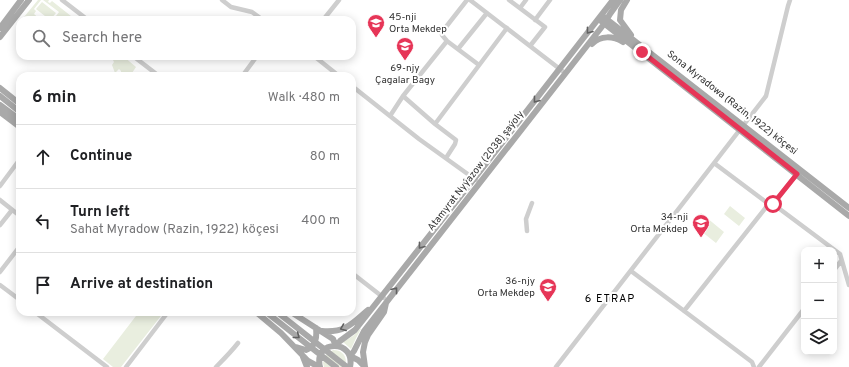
<!DOCTYPE html>
<html lang="en">
<head>
<meta charset="utf-8">
<style>
  :root { --surface:#fff; --page:#f2f2f2; --text:#202124; --muted:#757577; --line:#e0e0e0 }
  body { margin:0; font-family:Overpass,sans-serif; background:var(--page); color:var(--text) }
  .controls { position:absolute; right:12px; bottom:12px; display:grid; overflow:hidden; border-radius:8px; box-shadow:0 2px 10px #0003 }
  .controls button { width:36px; height:36px; display:grid; place-items:center; padding:0; border:0; border-bottom:1px solid var(--line); background:var(--surface); color:var(--text); font:20px sans-serif }
  .stop { position:absolute; width:12px; height:12px; margin:-9px; border:3px solid #e63557; border-radius:50%; background:#fff }
  .stop.end { background:#e63557; border-color:#fff; box-shadow:0 1px 4px #0008 }
  .list { margin:0; padding:0; list-style:none }
  h2 { display:flex; justify-content:space-between; align-items:center; height:52px; margin:0; padding:0 16px; font-size:17px }
  h2 small { font-size:13px; font-weight:400; color:var(--muted) }
  .list li { display:grid; grid-template-columns:26px 1fr auto; gap:12px; align-items:center; box-sizing:border-box; height:64px; padding:0 16px; border-top:1px solid var(--line) }
  .list b { display:block; font-size:15px; white-space:nowrap }
  .list p { margin:0; font-size:13px; white-space:nowrap; color:var(--muted) }
  .list em { font-size:13px; font-style:normal; color:var(--muted) }
  .icon { flex:none; width:22px; height:22px; fill:none; stroke:currentColor; stroke-width:2; stroke-linecap:round; stroke-linejoin:round }
  .map { position:relative; flex:none; width:849px; height:367px; overflow:hidden }
  .search { position:absolute; background:var(--surface); box-shadow:0 2px 10px #0003; left:16px; top:16px; width:340px; height:44px; display:flex; align-items:center; gap:10px; box-sizing:border-box; padding:0 14px; border-radius:12px; color:var(--muted); font-size:15px }
  .panel { position:absolute; background:var(--surface); box-shadow:0 2px 10px #0003; left:16px; top:72px; width:340px; height:244px; border-radius:12px }
  .map>svg:first-child { display:block }
  .green { fill:#e9eedf }
  .lines { fill:none; stroke-linecap:round; stroke-linejoin:round }
  .minor { stroke:#cecece; stroke-width:4.5 }
  .major { stroke:#a9a9a9; stroke-width:6 }
  .oneway { stroke:#616161 }
  .route { stroke:#e63557; stroke-width:5 }
  .labels { text-anchor:middle; dominant-baseline:central; stroke-width:4; stroke-linejoin:round; paint-order:stroke }
  .poi-label { font-size:10px; fill:#313131; stroke:#fff; text-anchor:end }
  .street-label { font-size:10px; fill:#313131; stroke:#fff }
  .neighbourhood-label { font-size:11px; letter-spacing:1px; fill:#000; stroke:#fff }
</style>
</head>
<body>
<div class="map">
<svg width="849" height="367" viewBox="0 0 849 367">
  <rect width="100%" height="100%" fill="#fff"/>
  <!-- green -->
  <path class="green" d="M 38,0 L 41,0 L 34,9 L 36,11 L 34,14 L 41,20 L 24,20 L 24,17 Z
    M 43,0 L 49,0 L 48,2 L 50,3 L 52,1 L 76,20 L 53,20 L 59,12 Z
    M 42,2 L 56,13 L 50,20 L 36,9 Z
    M 111,56 L 123,56 L 136,67 L 130,76 L 117,76 L 121,73 L 121,71 L 119,69 L 115,73 L 112,65 L 114,62 Z
    M 730,206 L 745,218 L 739,226 L 724,214 Z
    M 701,213 L 724,232 L 716,243 L 692,224 Z
    M 139,312 L 164,312 L 121,367 L 113,367 L 103,359 Z
    M 361,328 L 361,329 L 356,338 L 351,349 L 343,342 L 353,336 Z
    M 333,350 C 343,350 348,357 345,367 L 324,367 L 323,363 L 325,356 Z"/>
  <g class="lines">
    <!-- minor -->
    <path class="minor" d="M 62,0 L 88,20
      M 222,0 L 231,7 L 252,12 L 263,20
      M 470,0 L 565,73
      M 509,0 L 545,27 L 530,46
      M 520,8 L 526,0
      M 323,20 L 339,0
      M 535,20 L 550,0
      M 447,41 L 442,35 L 442,32 L 467,0
      M 458,49 L 487,13
      M 133,56 L 159,76
      M 314,56 L 339,76
      M 243,76 L 243,75 L 257,56
      M 352,86 L 419,139 L 476,180
      M 403,96 L 435,124 L 456,140 L 455,144 L 446,158
      M 390,116 L 403,96 L 447,41 L 479,65
      M 435,124 L 507,28
      M 714,163 L 770,205
      M 0,186 L 20,159
      M 0,200 L 20,216
      M 773,204 L 840,254 L 849,285
      M 0,225 L 12,210
      M 527,231 L 526,219 L 532,203
      M 834,270 L 841,261
      M 631,271 L 752,362 L 754,367
      M 0,272 L 20,246
      M 352,273 L 384,298
      M 0,285 L 20,300
      M 684,311 L 767,206 L 773,204 L 797,174
      M 35,312 L 107,367
      M 126,367 L 168,312
      M 216,367 C 224,359 231,352 238,343
      M 556,367 L 766,96 L 788,6 L 790,0
      M 759,367 L 804,309"/>
    <!-- major -->
    <path class="major" d="M 627,0 L 621,10 L 620,20 L 631,35
      M 604,17 L 849,208
      M 601,21 L 849,216
      M 0,28 L 21,0
      M 0,37 L 29,0
      M 592,44 C 601,35 613,36 623,42
      M 0,88 L 20,104
      M 0,96 L 20,112
      M 0,105 L 20,120
      M 0,112 L 20,127
      M 256,312 L 281,333 L 308,361 L 319,367
      M 266,312 L 336,367
      M 277,312 L 347,367
      M 291,312 L 333,339 L 336,346 L 340,341 L 355,330 L 474,179 L 613,0
      M 322,331 C 345,333 352,324 368,310
      M 296,347 L 306,350 C 316,346 317,338 316,328
      M 303,357 L 307,367
      M 320,367 C 313,339 356,339 350,367
      M 365,367 L 358,360 L 350,356 L 354,351 L 364,331 L 604,24 L 610,14 L 620,0
      M 365,367 L 363,352 L 365,342 L 368,335 L 384,312 L 386,303"/>
  </g>
  <!-- one-way arrows -->
  <defs><path id="oneway-chevron" d="M-2-3.5L2.5 0L-2 3.5" fill="none" stroke-width="1.6" stroke-linecap="round" stroke-linejoin="round"/></defs>
  <g class="oneway">
    <use href="#oneway-chevron" transform="translate(589 31) rotate(128)"/>
    <use href="#oneway-chevron" transform="translate(536 100) rotate(128)"/>
    <use href="#oneway-chevron" transform="translate(421 246) rotate(128)"/>
    <use href="#oneway-chevron" transform="translate(395 290) rotate(-52)"/>
    <use href="#oneway-chevron" transform="translate(343 328) rotate(159)"/>
    <use href="#oneway-chevron" transform="translate(297 336) rotate(38)"/>
  </g>
  <g class="lines">
    <!-- route -->
    <path class="route" d="M 642,52 L 797,174 L 773,204"/>
  </g>
  <!-- icons -->
  <defs>
    <symbol id="school-pin" viewBox="-11 -11 22 30"><path d="M0 17L-7.5 6A9.5 9.5 0 1 1 7.5 6Z" fill="#e63557" stroke="#fff"/><path d="M0-5L7-2L0 1L-7-2ZM-4 1L0 2.5L4 1V4Q0 6-4 4Z" fill="#fff"/></symbol>
  </defs>
  <g fill-rule="evenodd">
    <use href="#school-pin" x="366" y="13" width="20" height="27"/>
    <use href="#school-pin" x="395" y="36" width="20" height="27"/>
    <use href="#school-pin" x="691" y="213" width="20" height="27"/>
    <use href="#school-pin" x="538" y="277" width="20" height="27"/>
  </g>
  <g class="labels">
    <!-- poi labels -->
    <g class="poi-label">
      <text x="389" y="17" text-anchor="start">45-nji<tspan x="389" dy="12">Orta Mekdep</tspan></text>
      <text x="405" y="68" text-anchor="middle">69-njy<tspan x="405" dy="12">Çagalar Bagy</tspan></text>
      <text x="688" y="217">34-nji<tspan x="688" dy="12">Orta Mekdep</tspan></text>
      <text x="535" y="281">36-njy<tspan x="535" dy="12">Orta Mekdep</tspan></text>
    </g>
    <!-- street labels -->
    <g class="street-label">
      <text transform="translate(732 103) rotate(38)">Sona Myradowa (Razin, 1922) köçesi</text>
      <text transform="translate(476 171) rotate(-52)">Atamyrat Nyýazow (2038) şaýoly</text>
    </g>
    <!-- neighbourhood labels -->
    <g class="neighbourhood-label">
      <text x="610" y="299">6 ETRAP</text>
    </g>
  </g>
</svg>
<div class="controls">
<button>+</button>
<button>−</button>
<button><svg class="icon" aria-label="layers" viewBox="0 0 24 24"><path d="M12 4l9 5-9 5-9-5zM3 14l9 5 9-5"/></svg></button>
</div>
<div class="stop" style="left:773px;top:204px"></div>
<div class="stop end" style="left:642px;top:52px"></div>
<div class="search"><svg class="icon" aria-label="search" viewBox="0 0 24 24"><circle cx="10" cy="10" r="6"/><path d="M15 15l6 6"/></svg>Search here</div>
<section class="panel">
<h2>6 min<small>Walk · 480 m</small></h2>
<ul class="list">
<li><svg class="icon" aria-label="ahead" viewBox="0 0 24 24"><path d="M12 20V5M6 11l6-6 6 6"/></svg><div><b>Continue</b></div><em>80 m</em></li>
<li><svg class="icon" aria-label="left" viewBox="0 0 24 24"><path d="M17 20v-9H6M10 6l-5 5 5 5"/></svg><div><b>Turn left</b><p>Sahat Myradow (Razin, 1922) köçesi</p></div><em>400 m</em></li>
<li><svg class="icon" aria-label="arrive" viewBox="0 0 24 24"><path d="M6 21V4h12l-3 4 3 4H6"/></svg><div><b>Arrive at destination</b></div></li>
</ul>
</section>
</div>
</body>
</html>
